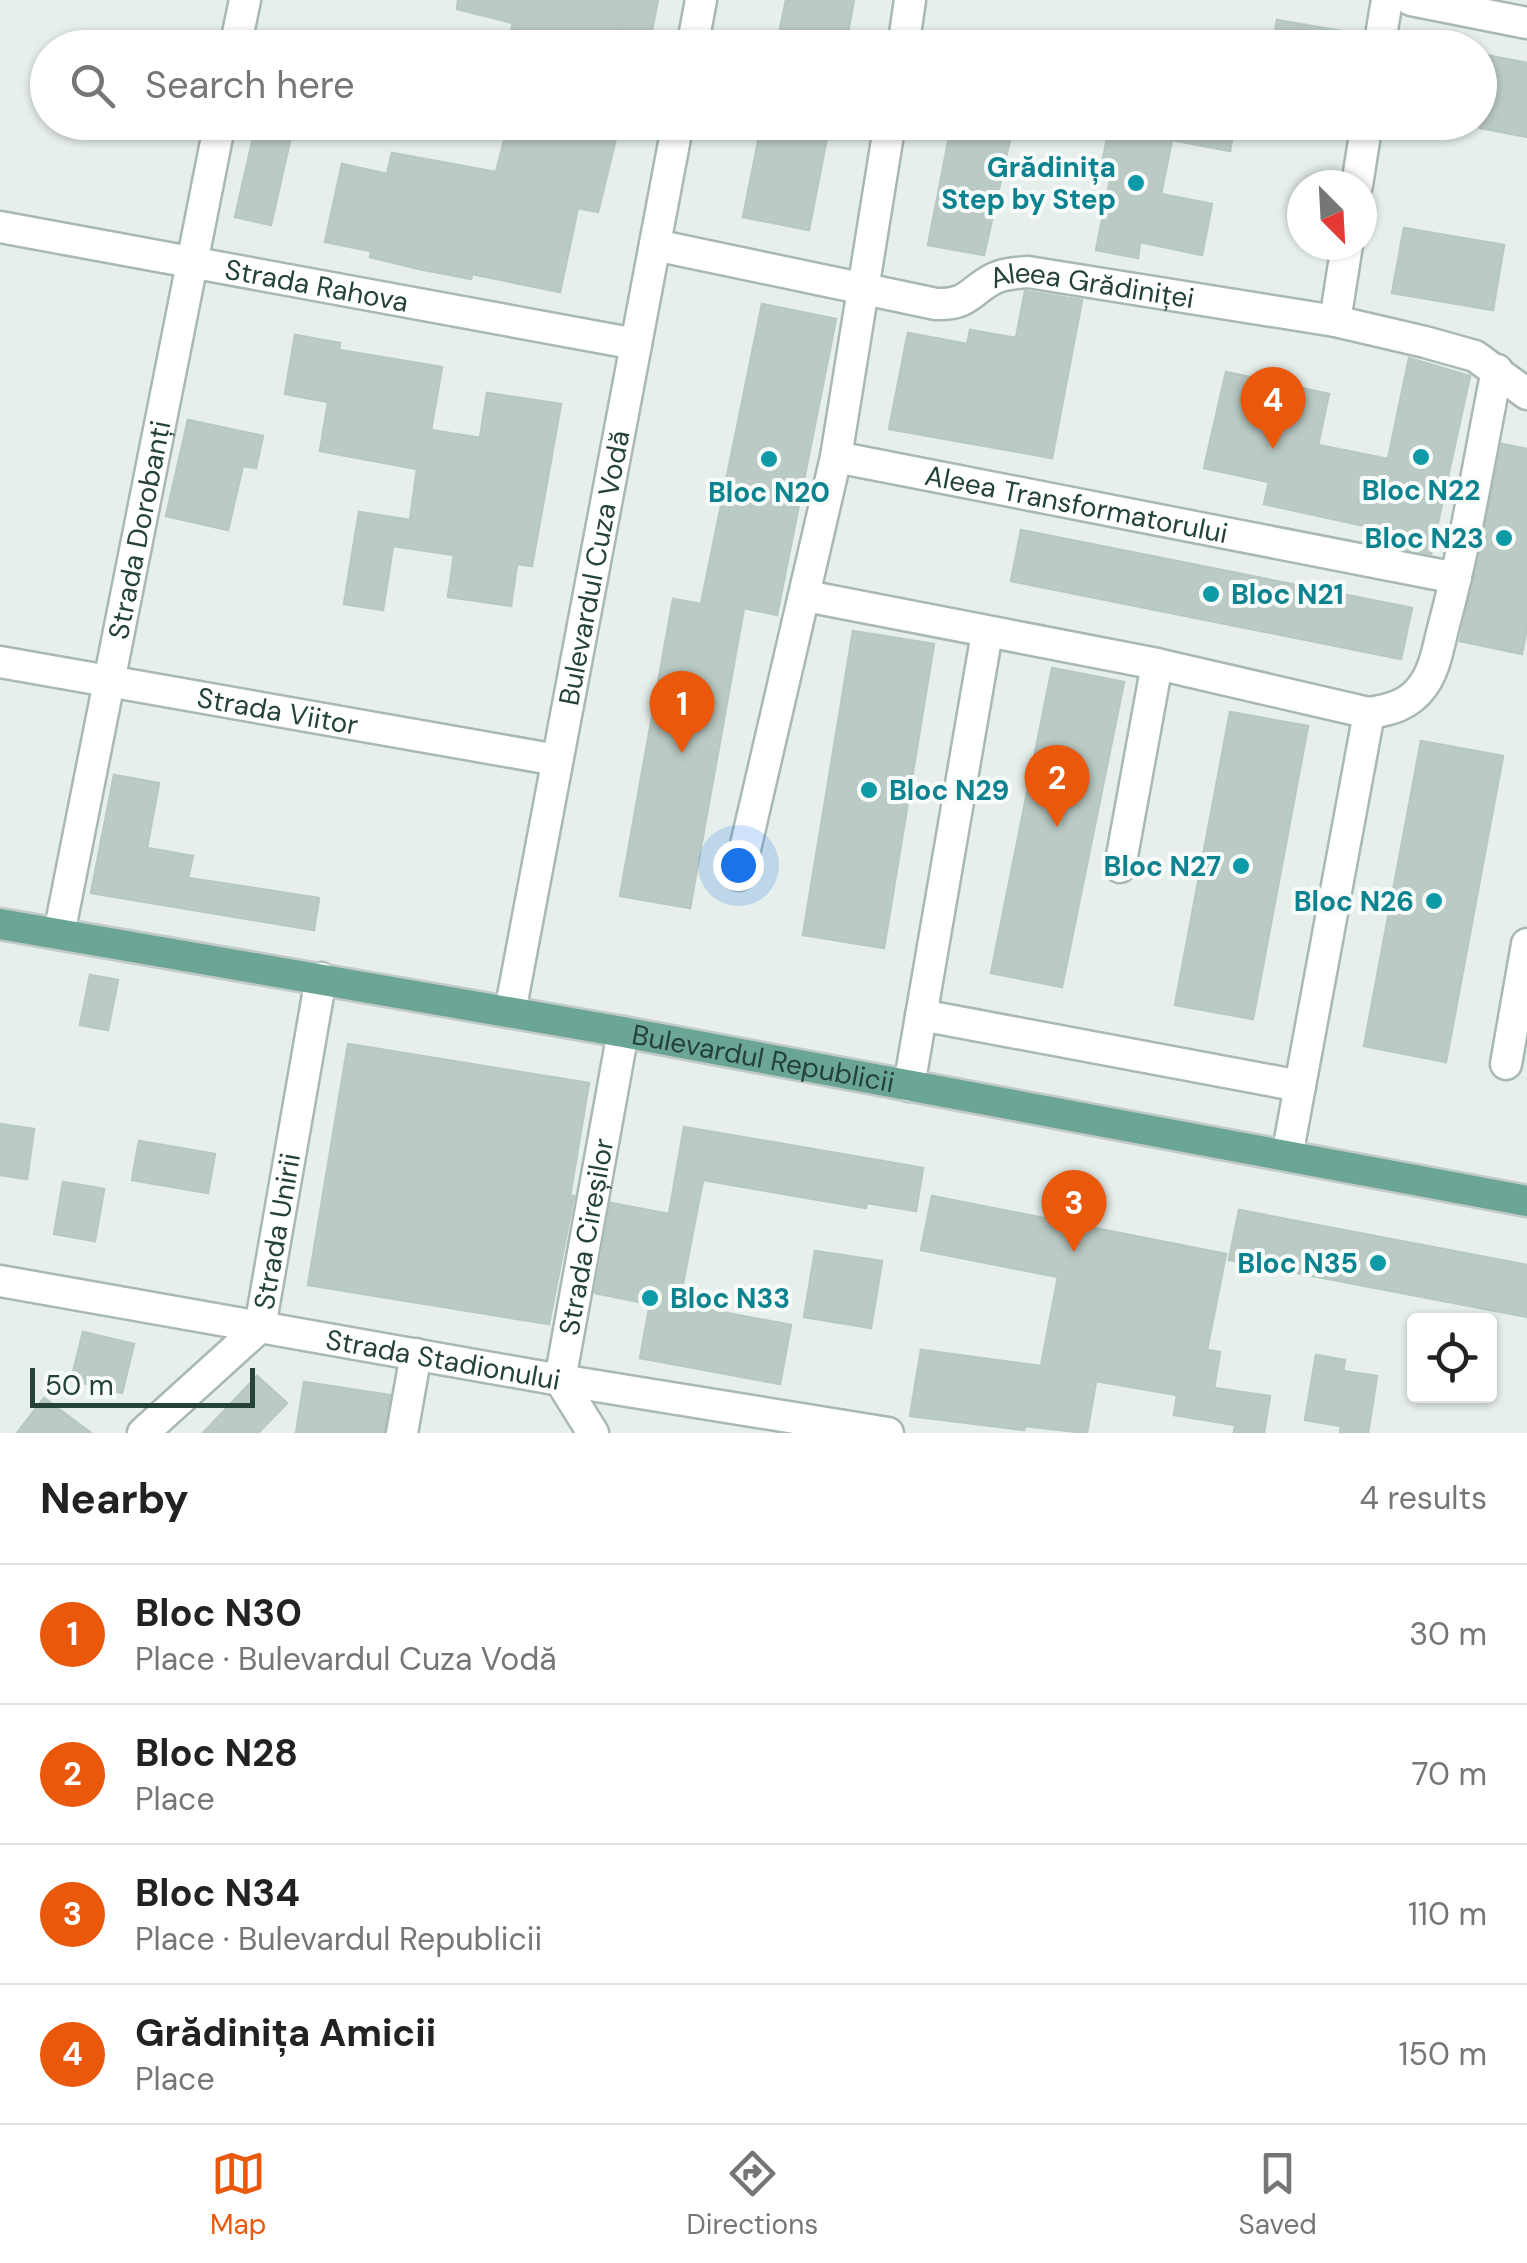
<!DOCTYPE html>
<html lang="en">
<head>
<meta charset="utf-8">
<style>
  :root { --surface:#fff; --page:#f6f6f6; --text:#222; --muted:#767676; --line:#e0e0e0; --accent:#ea580c }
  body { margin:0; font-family:"DM Sans",sans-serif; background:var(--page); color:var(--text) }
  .controls { position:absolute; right:30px; bottom:30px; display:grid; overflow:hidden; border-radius:10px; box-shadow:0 2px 8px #0004 }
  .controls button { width:90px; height:90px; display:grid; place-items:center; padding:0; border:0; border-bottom:2px solid var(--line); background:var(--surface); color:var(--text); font:50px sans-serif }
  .compass { position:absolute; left:1287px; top:170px; width:90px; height:90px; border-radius:50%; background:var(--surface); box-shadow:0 2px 8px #0004; rotate:156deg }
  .scale { position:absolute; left:30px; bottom:25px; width:225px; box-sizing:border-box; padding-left:10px; border:5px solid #24423a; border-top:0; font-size:28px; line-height:35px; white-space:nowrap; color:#24423a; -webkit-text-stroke:8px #f7fbf9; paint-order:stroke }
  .you { position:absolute; left:738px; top:865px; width:35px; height:35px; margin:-25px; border:8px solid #fff; border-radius:50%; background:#1a73e8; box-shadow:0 0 0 15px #1a73e833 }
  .badge { display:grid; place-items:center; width:65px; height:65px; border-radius:50%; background:var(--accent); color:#fff; font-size:32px; font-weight:700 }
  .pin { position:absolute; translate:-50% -82px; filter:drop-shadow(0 2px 5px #0008) }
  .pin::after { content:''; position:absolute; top:52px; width:35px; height:30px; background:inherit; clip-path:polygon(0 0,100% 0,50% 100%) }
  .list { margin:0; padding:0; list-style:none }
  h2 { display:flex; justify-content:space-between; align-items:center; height:130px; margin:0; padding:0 40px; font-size:42px }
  h2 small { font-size:32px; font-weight:400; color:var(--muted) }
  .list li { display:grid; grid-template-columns:65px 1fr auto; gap:30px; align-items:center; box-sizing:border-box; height:140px; padding:0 40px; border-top:2px solid var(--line) }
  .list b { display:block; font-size:38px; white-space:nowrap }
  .list p { margin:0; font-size:32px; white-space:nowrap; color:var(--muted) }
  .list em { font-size:32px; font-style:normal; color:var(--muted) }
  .icon { flex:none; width:55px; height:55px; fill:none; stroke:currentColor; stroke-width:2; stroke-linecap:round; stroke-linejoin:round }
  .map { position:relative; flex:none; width:1527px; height:1433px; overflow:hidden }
  .search { position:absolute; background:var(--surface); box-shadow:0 2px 8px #0004; left:30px; right:30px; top:30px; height:110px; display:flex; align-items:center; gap:25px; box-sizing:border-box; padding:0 35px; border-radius:55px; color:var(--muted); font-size:38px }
  .sheet { height:690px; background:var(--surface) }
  nav { display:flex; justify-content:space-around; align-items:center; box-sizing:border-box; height:140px; border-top:2px solid var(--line); background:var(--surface); font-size:28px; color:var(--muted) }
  nav a { display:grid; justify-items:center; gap:5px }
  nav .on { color:var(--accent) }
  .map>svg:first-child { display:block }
  .building { fill:#bbcac4; stroke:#b8c9c2; stroke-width:2.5 }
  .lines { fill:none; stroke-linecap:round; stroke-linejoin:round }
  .minor-casing { stroke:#a8b8b2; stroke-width:35 }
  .major-casing { stroke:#c2cac8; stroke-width:35 }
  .minor { stroke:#fff; stroke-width:30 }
  .major { stroke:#6aa596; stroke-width:30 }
  .culture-dot { fill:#0f9aa8; stroke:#f7fbf9; stroke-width:4 }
  .labels { text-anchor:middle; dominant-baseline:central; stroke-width:8; stroke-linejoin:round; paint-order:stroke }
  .culture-label { font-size:28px; font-weight:bold; fill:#0d838f; stroke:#f7fbf9; text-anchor:end }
  .street-label { font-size:28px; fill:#24423a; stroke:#f7fbf9 }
</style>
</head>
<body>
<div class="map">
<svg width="1527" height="1433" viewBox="0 0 1527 1433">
  <rect width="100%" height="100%" fill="#e6efeb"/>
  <!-- building -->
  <path class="building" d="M 458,0 L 658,0 L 651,35 L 619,29 L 614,48 L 507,48 L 513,23 L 457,9 Z
    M 786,0 L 854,0 L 845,48 L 776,48 Z
    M 1277,20 L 1359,34 L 1358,48 L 1272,48 Z
    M 1480,54 L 1527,63 L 1527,137 L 1480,128 Z
    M 509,122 L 620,122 L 598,212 L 578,208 L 560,292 L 472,274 L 471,279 L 419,269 L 370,257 L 371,251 L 325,242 L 342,164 L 387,174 L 392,153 L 496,172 Z
    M 762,122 L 830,122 L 809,230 L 743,217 Z
    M 952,122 L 1014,122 L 984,255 L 928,245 Z
    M 1110,122 L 1235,122 L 1230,151 L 1172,140 L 1161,194 L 1212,204 L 1202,255 L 1140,242 L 1138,258 L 1096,250 L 1112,171 L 1101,170 Z
    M 256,125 L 292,132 L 271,225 L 235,217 Z
    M 1404,228 L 1504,245 L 1493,310 L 1392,293 Z
    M 1025,291 L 1082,300 L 1052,458 L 889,429 L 908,333 L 967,344 L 970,330 L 1016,338 Z
    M 762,304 L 836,319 L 777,615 L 744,608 L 690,908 L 620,896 L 673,599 L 701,604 Z
    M 295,335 L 340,343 L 339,350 L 442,367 L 431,430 L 480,438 L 487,393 L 561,404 L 532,566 L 517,564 L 511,606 L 448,597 L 454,555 L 393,546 L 383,610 L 344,604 L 359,512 L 410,520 L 417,469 L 320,451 L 328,402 L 285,394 Z
    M 1409,358 L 1470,376 L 1431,554 L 1371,542 L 1374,528 L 1264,504 L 1269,482 L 1204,468 L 1226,372 L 1329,394 L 1318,445 L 1388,459 Z
    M 188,420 L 263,436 L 256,468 L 243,466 L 228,530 L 166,516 Z
    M 1502,444 L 1527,449 L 1527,627 L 1522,654 L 1460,641 Z
    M 1021,530 L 1412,608 L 1401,659 L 1011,581 Z
    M 853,631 L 934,644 L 884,948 L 803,935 Z
    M 1052,668 L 1124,682 L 1062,987 L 991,973 Z
    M 1230,712 L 1308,726 L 1253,1019 L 1175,1005 Z
    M 1421,741 L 1503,756 L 1446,1062 L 1364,1046 Z
    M 114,775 L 159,783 L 147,848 L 193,856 L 188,878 L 319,898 L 314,930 L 91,893 Z
    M 90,975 L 118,980 L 108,1030 L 80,1025 Z
    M 348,1044 L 589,1083 L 570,1196 L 574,1196 L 549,1324 L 308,1285 Z
    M 0,1124 L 34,1129 L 27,1179 L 0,1175 Z
    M 684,1127 L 923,1168 L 916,1211 L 867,1203 L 866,1208 L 703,1180 L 679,1304 L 791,1325 L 780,1384 L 640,1358 L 650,1304 L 595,1293 L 611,1203 L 669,1214 Z
    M 139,1141 L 215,1154 L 208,1193 L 132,1180 Z
    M 63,1182 L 104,1189 L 95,1241 L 54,1234 Z
    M 932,1196 L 1226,1254 L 1207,1350 L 1220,1352 L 1214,1388 L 1270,1396 L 1264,1433 L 1234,1433 L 1235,1425 L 1174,1415 L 1177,1395 L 1096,1381 L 1087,1433 L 1025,1426 L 1024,1430 L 910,1416 L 921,1350 L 1041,1366 L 1058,1277 L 921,1250 Z
    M 1239,1210 L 1527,1265 L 1527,1317 L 1229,1260 Z
    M 815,1251 L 882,1261 L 871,1328 L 804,1317 Z
    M 83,1332 L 134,1344 L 122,1393 L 71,1380 Z
    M 1316,1355 L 1345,1360 L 1343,1371 L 1377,1376 L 1368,1433 L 1340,1433 L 1341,1426 L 1305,1420 Z
    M 257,1376 L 287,1403 L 258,1433 L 203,1433 Z
    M 304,1382 L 390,1395 L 384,1433 L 296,1433 Z
    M 44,1398 L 91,1433 L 17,1433 Z"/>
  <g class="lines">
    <defs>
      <g id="minor">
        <path d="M 1411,0 L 1527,23"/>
        <path d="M 235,48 L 245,0"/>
        <path d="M 692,48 L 701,0"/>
        <path d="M 903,48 L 910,0"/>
        <path d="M 1379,48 L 1387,0"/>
        <path d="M 1357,185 L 1367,122"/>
        <path id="s1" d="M 0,227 L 636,344"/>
        <path id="s2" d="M 655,245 L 936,304 C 970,305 970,290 995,278 C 1005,273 1017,273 1028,272 L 1335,321 L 1425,342 L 1475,356 L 1527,394"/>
        <path d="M 1335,321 L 1347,245"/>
        <path id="s3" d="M 836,457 L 1456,578"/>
        <path d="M 806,596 L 1157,664 L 1369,713 C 1390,710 1409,705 1422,687 C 1436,669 1439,642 1445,621 C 1467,538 1480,454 1497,370"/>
        <path id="s4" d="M 0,662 L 557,760"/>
        <path d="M 1120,867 L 1157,664"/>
        <path d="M 739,875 L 836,457 L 890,122"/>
        <path id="s5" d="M 59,934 L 220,122"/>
        <path id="s6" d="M 510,1012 L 678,122"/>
        <path d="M 921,1015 L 1300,1086"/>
        <path d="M 1506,1064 L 1527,944"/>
        <path d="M 909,1086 L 987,633"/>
        <path d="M 1287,1156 L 1369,713"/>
        <path id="s7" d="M 0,1281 L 560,1380 L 888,1433"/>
        <path id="s8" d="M 143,1433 L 260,1327 L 321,978"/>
        <path d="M 402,1433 L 416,1354"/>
        <path id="s9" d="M 593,1433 L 560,1380 L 623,1032"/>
      </g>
      <g id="major">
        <path id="s10" d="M 0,924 L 623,1032 L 1527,1201"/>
      </g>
    </defs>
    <!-- minor casing -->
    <use href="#minor" class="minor-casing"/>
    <!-- major casing -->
    <use href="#major" class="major-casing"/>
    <!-- minor -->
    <use href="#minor" class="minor"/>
    <!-- major -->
    <use href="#major" class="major"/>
  </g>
  <!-- markers -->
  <g class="culture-dot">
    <circle cx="1136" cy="183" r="10"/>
    <circle cx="1421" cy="457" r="10"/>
    <circle cx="769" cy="459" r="10"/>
    <circle cx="1504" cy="538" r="10"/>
    <circle cx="1211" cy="594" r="10"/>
    <circle cx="869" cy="790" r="10"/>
    <circle cx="1241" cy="866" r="10"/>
    <circle cx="1434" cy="901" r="10"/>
    <circle cx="1378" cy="1263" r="10"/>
    <circle cx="650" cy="1298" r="10"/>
  </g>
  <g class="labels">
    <!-- culture labels -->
    <g class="culture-label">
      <text x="1116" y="167">Grădinița<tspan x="1116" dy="32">Step by Step</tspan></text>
      <text x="1421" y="490" text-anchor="middle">Bloc N22</text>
      <text x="769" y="492" text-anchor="middle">Bloc N20</text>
      <text x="1484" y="538">Bloc N23</text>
      <text x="1231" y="594" text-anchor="start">Bloc N21</text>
      <text x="889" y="790" text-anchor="start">Bloc N29</text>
      <text x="1221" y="866">Bloc N27</text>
      <text x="1414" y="901">Bloc N26</text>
      <text x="1358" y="1263">Bloc N35</text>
      <text x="670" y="1298" text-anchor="start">Bloc N33</text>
    </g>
    <!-- street labels -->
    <g class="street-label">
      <text stroke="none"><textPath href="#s1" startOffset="322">Strada Rahova</textPath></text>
      <text stroke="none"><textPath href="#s2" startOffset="452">Aleea Grădiniței</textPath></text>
      <text stroke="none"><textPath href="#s3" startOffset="245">Aleea Transformatorului</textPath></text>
      <text stroke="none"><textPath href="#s5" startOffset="412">Strada Dorobanți</textPath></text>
      <text stroke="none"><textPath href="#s6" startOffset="452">Bulevardul Cuza Vodă</textPath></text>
      <text stroke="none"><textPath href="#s4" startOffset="282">Strada Viitor</textPath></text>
      <text stroke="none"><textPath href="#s10" startOffset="775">Bulevardul Republicii</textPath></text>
      <text stroke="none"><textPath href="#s8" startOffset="255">Strada Unirii</textPath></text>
      <text stroke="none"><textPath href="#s9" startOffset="208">Strada Cireșilor</textPath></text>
      <text stroke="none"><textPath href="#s7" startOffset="450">Strada Stadionului</textPath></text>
    </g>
  </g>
</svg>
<div class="controls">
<button><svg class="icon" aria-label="locate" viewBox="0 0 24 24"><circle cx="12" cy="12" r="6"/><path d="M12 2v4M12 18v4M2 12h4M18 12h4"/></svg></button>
</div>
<svg class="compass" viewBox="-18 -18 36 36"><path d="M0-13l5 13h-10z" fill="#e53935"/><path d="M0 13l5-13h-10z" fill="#767676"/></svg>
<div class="scale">50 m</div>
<div class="you"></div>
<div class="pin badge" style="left:682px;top:753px">1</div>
<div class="pin badge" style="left:1057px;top:827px">2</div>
<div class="pin badge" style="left:1074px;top:1252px">3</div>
<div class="pin badge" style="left:1273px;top:449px">4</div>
<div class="search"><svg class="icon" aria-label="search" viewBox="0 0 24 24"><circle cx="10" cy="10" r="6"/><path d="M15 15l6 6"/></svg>Search here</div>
</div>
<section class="sheet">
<h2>Nearby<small>4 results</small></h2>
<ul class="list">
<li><span class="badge">1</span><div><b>Bloc N30</b><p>Place · Bulevardul Cuza Vodă</p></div><em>30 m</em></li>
<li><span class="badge">2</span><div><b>Bloc N28</b><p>Place</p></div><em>70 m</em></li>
<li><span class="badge">3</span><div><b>Bloc N34</b><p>Place · Bulevardul Republicii</p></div><em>110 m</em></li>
<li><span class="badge">4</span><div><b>Grădinița Amicii</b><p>Place</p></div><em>150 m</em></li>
</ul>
</section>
<nav>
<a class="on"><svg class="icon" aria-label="map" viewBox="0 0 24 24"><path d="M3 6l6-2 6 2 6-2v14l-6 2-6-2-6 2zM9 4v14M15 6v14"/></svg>Map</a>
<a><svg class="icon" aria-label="directions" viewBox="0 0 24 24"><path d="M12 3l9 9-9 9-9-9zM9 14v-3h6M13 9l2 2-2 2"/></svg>Directions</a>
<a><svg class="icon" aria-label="saved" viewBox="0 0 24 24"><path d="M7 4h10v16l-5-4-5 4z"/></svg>Saved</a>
</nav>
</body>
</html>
